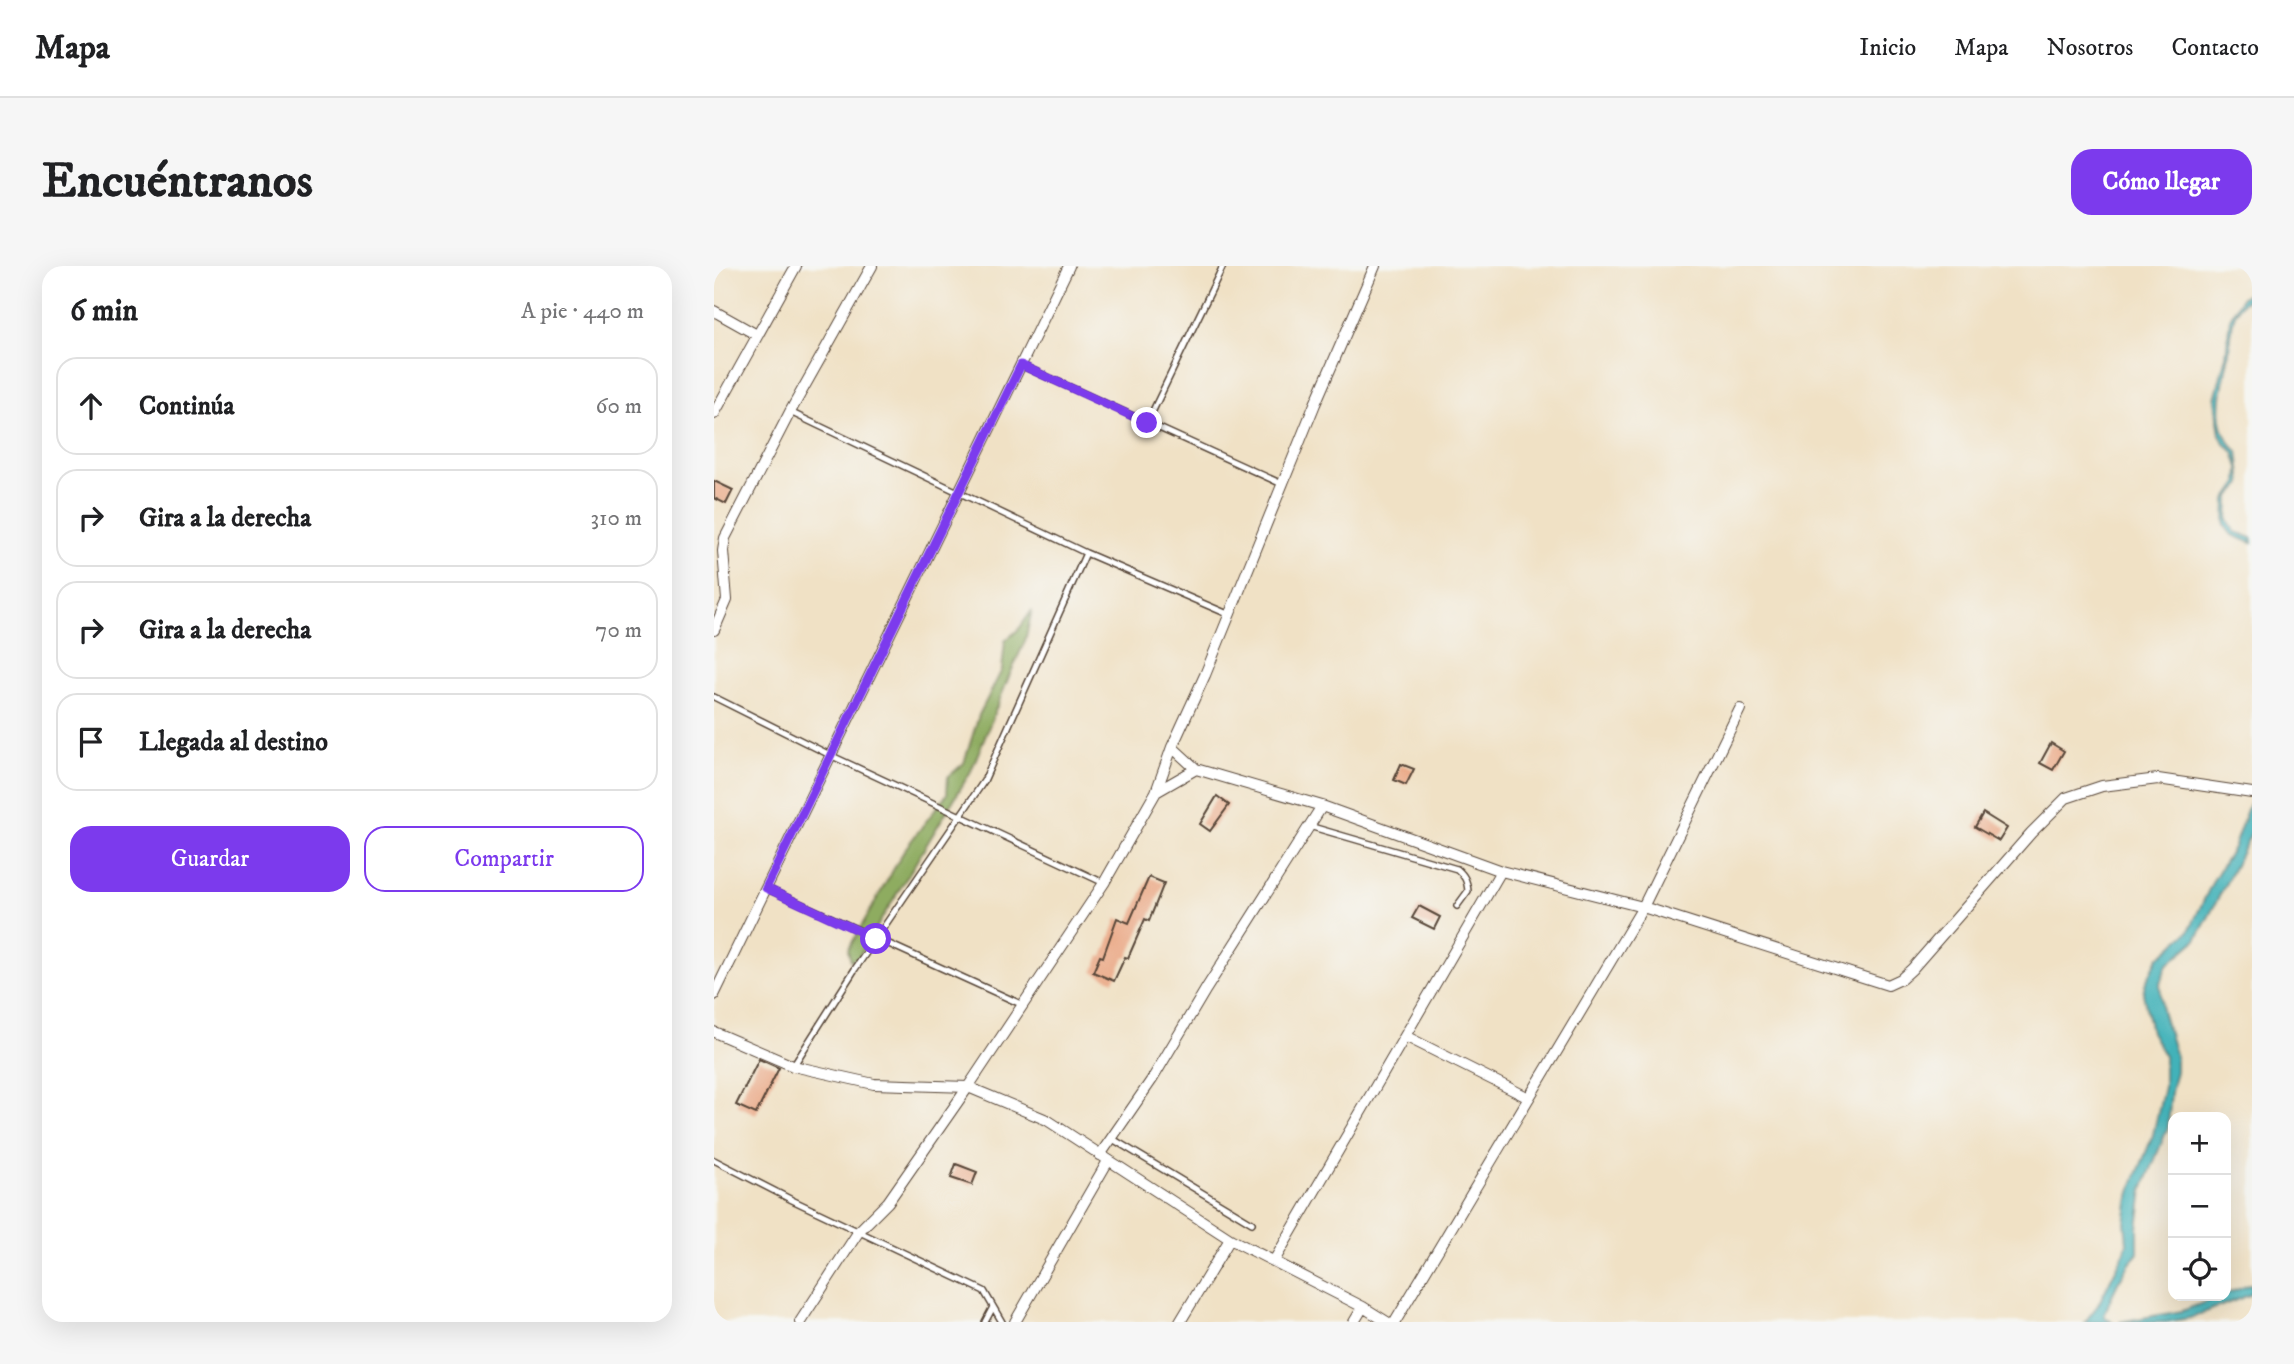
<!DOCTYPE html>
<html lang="es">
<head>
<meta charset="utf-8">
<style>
  :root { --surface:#fff; --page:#f6f6f6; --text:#202124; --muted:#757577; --line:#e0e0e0; --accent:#7c3aed }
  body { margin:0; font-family:"IM FELL DW Pica",serif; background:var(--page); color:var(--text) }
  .controls { position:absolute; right:21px; bottom:21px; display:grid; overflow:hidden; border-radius:14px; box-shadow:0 7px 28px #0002 }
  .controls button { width:63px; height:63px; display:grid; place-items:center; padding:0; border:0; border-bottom:2px solid var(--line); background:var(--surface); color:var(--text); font:35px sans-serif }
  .stop { position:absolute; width:21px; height:21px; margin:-16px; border:5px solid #7c3aed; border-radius:50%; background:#fff }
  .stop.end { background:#7c3aed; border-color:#fff; box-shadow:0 2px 7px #0008 }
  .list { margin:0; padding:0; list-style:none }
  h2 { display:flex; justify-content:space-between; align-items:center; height:91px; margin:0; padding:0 28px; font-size:30px }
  h2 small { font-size:23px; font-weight:400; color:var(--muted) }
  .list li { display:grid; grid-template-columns:46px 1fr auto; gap:21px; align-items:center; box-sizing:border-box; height:98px; margin:0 14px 14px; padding:0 14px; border:2px solid var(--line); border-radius:21px }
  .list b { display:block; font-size:26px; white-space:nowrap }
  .list em { font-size:23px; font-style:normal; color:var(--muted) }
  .actions { display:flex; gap:14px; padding:21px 28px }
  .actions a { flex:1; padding:16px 0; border:2px solid var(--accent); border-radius:21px; text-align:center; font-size:24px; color:var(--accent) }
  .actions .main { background:var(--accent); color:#fff }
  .icon { flex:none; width:38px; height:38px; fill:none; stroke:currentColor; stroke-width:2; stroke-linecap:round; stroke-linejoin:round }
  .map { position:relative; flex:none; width:1538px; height:1056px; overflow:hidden; border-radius:21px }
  header { display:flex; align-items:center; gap:42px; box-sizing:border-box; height:98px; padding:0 35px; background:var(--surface); border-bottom:2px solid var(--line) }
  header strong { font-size:33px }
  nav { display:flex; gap:38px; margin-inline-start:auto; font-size:24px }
  .intro { display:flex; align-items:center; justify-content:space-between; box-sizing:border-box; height:168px; padding:0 42px }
  h1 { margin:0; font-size:49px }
  .button { padding:18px 32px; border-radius:21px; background:var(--accent); color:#fff; font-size:24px; font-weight:700 }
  main { display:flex; gap:42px; padding:0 42px }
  aside { flex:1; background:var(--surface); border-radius:21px; box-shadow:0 7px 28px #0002 }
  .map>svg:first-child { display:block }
  .forest { fill:#8eac60; stroke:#646b3f; stroke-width:2 }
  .water { fill:#42b2b9; stroke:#3e6e6c; stroke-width:2 }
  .building { fill:#eaa784 }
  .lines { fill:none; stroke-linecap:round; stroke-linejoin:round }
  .lane-casing { stroke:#564537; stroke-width:8 }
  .street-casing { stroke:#564537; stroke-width:12 }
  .lane { stroke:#fff; stroke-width:5 }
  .street { stroke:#fff; stroke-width:10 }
  .route { stroke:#7c3aed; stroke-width:9 }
</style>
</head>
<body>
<header>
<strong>Mapa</strong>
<nav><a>Inicio</a><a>Mapa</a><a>Nosotros</a><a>Contacto</a></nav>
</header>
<div class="intro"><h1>Encuéntranos</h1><a class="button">Cómo llegar</a></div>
<main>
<aside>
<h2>6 min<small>A pie · 440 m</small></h2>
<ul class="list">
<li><svg class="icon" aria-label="ahead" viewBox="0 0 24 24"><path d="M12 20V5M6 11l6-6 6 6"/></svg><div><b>Continúa</b></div><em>60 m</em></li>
<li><svg class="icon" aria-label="right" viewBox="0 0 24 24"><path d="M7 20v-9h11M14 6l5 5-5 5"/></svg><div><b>Gira a la derecha</b></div><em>310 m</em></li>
<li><svg class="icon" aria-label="right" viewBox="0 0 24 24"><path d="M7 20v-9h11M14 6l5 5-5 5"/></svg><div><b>Gira a la derecha</b></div><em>70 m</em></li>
<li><svg class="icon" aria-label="arrive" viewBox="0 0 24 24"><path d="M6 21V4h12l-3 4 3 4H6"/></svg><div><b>Llegada al destino</b></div></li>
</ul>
<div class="actions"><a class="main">Guardar</a><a>Compartir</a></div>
</aside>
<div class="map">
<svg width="1538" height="1056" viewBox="0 0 1538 1056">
  <rect width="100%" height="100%" fill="#f6f6f2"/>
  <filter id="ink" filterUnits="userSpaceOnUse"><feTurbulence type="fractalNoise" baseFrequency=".0143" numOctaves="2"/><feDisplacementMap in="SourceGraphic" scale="14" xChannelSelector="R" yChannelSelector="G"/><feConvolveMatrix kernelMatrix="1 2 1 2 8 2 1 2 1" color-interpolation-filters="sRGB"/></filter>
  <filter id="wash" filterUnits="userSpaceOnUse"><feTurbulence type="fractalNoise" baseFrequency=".00686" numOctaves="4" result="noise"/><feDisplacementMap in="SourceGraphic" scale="28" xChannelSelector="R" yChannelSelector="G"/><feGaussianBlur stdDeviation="1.57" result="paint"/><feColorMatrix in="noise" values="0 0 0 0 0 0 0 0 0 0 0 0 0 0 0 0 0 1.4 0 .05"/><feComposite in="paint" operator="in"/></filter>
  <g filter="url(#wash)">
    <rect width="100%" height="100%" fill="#f0e1c5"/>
    <!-- forest -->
    <path class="forest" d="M 318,344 L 311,375 L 296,408 L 257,505 L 144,692 L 137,695 L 134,684 L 191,583 L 233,528 L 234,511 L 250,497 L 265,449 L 288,404 L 291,375 L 305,363 Z"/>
    <!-- water -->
    <path class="water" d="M 1538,25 L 1538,30 C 1527,36 1522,43 1519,55 C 1517,67 1516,80 1514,93 C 1508,123 1496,162 1524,185 L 1528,218 L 1517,229 L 1515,235 L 1514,254 L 1521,266 L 1538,272 L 1538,277 L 1518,269 L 1511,260 L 1512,234 L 1524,217 L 1525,202 L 1520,186 L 1510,177 L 1506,168 L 1501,133 L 1512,89 L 1516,52 L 1528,31 Z
      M 1535,538 L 1538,538 L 1538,566 L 1495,650 L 1482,674 L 1453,699 L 1446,717 L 1448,745 L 1462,791 L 1462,805 L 1457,826 L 1454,861 L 1429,923 L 1424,962 L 1424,987 C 1410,1004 1397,1028 1390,1050 L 1398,1056 L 1371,1056 L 1384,1039 L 1411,985 L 1413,977 L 1411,956 L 1414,937 L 1420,916 L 1439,869 L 1450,821 L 1450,789 L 1437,766 L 1429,727 L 1431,718 L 1444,692 L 1475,665 L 1500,613 L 1520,580 Z
      M 1538,1018 L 1538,1028 L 1476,1052 L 1451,1056 L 1405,1056 L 1468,1045 Z"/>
    <g id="blocks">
      <!-- building -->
      <path class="building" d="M 0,215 L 19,224 L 12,238 L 0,232 Z
        M 1337,477 L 1350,485 L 1339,504 L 1326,497 Z
        M 687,498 L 700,503 L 692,519 L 680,514 Z
        M 503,530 L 515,539 L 496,565 L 486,558 Z
        M 1269,547 L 1293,562 L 1285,575 L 1261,561 Z
        M 435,611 L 450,617 L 435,655 L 431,653 L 414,692 L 411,691 L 400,715 L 379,706 L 386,690 L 389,691 L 403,652 L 415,657 Z
        M 705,640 L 726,651 L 720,663 L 698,652 Z
        M 45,793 L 65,802 L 42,848 L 22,839 Z
        M 242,898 L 263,906 L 258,919 L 237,912 Z"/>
    </g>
  </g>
  <g filter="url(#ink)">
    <use href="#blocks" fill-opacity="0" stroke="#564537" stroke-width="2"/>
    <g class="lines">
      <defs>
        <path id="lane" d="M 307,99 L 568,218
          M 76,146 L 372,287 L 516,349
          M 433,157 L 509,0
          M 0,431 L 116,489 L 390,617
          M 595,560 L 743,603 C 751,610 753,615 754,625 L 743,640
          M 52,622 L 309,739
          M 80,799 L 141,703 L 270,515 L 372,287
          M 397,872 L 538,957
          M 0,894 L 78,934 L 270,1025 L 288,1056
          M 271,1056 L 279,1041"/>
        <path id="street" d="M 0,45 L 43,69
          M 0,148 L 82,0
          M 0,364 L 13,334 L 9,285 L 11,272 L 76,146 L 158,0
          M 458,481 L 482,503 L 608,540 L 787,605 L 929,641 L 1174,719 L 1187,713 L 1198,703 L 1317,567 L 1352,532 L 1388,520 L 1444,513 L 1538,527
          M 442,526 L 482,503
          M 0,729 L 355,0
          M 0,766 L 79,800 L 160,818 L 254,821 L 390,617 L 442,526 L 458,481 L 491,409 L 601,138 L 661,0
          M 691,770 L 815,832
          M 386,889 L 439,812 L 492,723 L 608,540
          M 560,995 L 787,605
          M 86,1056 L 145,965 L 174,936 L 254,821 L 333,854 L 516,973 L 649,1041 L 673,1056
          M 301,1056 L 394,895
          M 466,1056 L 516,973
          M 640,1056 L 649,1041
          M 681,1056 L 929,641 L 1026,443"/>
      </defs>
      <!-- lane casing -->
      <use href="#lane" class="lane-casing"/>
      <!-- street casing -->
      <use href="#street" class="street-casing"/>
      <!-- lane -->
      <use href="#lane" class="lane"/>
      <!-- street -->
      <use href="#street" class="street"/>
    </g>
  </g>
  <g class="lines" filter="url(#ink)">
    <!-- route -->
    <path class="route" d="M 162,673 L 52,622 L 307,99 L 433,157"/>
  </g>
</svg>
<div class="controls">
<button>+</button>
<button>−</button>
<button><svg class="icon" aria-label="locate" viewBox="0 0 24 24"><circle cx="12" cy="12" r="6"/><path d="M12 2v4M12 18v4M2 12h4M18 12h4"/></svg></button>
</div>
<div class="stop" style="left:162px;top:673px"></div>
<div class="stop end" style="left:433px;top:157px"></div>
</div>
</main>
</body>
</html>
